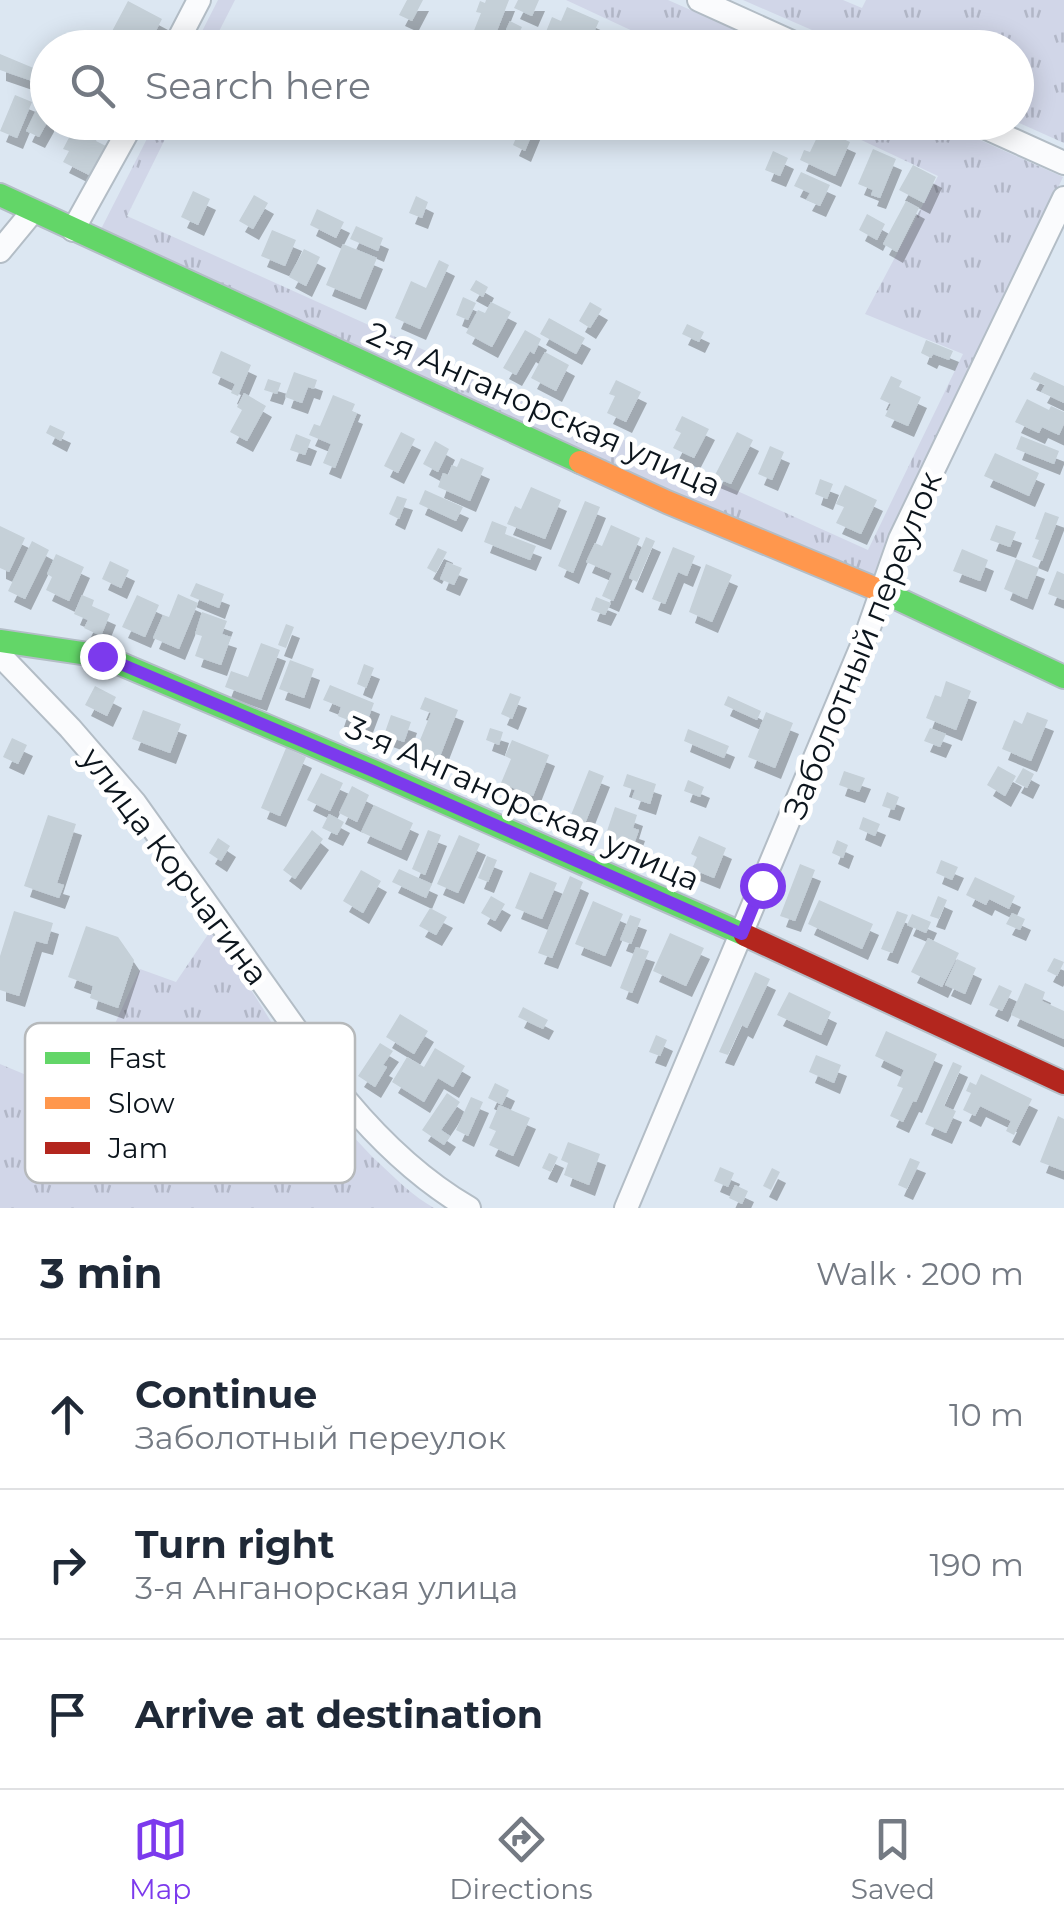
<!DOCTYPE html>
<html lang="en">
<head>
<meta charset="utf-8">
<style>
  :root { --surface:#fff; --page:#f2f2f3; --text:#1f2937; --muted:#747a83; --line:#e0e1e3; --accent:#7c3aed }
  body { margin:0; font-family:Montserrat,sans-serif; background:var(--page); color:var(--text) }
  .stop { position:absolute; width:30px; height:30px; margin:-22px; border:8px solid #7c3aed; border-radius:50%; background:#fff }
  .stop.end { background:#7c3aed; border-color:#fff; box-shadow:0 2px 10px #0008 }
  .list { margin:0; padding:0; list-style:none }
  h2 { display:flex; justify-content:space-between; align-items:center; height:130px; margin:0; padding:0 40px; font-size:42px }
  h2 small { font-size:32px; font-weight:400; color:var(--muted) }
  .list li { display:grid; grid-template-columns:65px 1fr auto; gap:30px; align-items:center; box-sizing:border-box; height:150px; padding:0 40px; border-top:2px solid var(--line) }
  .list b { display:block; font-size:38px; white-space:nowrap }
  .list p { margin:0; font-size:32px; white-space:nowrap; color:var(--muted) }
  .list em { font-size:32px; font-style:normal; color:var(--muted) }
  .icon { flex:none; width:55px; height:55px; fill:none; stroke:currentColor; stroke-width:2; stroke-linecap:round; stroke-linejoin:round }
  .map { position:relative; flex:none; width:1064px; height:1208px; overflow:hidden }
  .search { position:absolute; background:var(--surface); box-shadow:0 5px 25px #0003; left:30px; right:30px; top:30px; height:110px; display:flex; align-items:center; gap:25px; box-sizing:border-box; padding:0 35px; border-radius:55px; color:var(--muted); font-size:38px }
  .sheet { height:580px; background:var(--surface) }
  nav { display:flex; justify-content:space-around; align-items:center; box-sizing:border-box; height:140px; border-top:2px solid var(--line); background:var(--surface); font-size:28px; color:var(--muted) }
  nav a { display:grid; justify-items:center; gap:5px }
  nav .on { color:var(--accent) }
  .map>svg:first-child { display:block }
  .grass { fill:url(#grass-tufts) }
  .building { fill:#c5d0d8; filter:url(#shadow) }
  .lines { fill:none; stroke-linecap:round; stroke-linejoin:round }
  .street-casing { stroke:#b3bdc6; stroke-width:26 }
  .fast-casing { stroke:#b3bdc6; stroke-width:26 }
  .slow-casing { stroke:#b3bdc6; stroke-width:26 }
  .jam-casing { stroke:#b3bdc6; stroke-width:26 }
  .street { stroke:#fafbfd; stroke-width:22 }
  .fast { stroke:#63d668; stroke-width:22 }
  .slow { stroke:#ff974d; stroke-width:22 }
  .jam { stroke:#b3261e; stroke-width:22 }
  .route { stroke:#7c3aed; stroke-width:12 }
  .labels { text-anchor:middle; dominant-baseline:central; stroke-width:10; stroke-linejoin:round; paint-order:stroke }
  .street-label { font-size:32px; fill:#0c151d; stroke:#fff }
  .key { fill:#fff; stroke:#b6b9bb; stroke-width:2.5 }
  .key-label { font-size:28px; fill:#0c151d }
</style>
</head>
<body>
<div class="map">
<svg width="1064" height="1208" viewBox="0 0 1064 1208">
  <defs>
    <pattern id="grass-tufts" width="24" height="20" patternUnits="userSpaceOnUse" patternTransform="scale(2.5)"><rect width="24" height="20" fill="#d1d6e8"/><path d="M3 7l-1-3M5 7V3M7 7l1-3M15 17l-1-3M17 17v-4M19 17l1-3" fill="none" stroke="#b2b7c7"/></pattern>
    <filter id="shadow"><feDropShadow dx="6" dy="11" stdDeviation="0" flood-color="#0004"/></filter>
  </defs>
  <rect width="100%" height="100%" fill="#dce7f2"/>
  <!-- grass -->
  <path class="grass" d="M 218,0 L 235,0 L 211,47 L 194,47 Z
    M 566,0 L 668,0 L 775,47 L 667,47 Z
    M 743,0 L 843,0 L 862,8 L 866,0 L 1064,0 L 1064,143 L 1017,122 L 1016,48 L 851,47 Z
    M 155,123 L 173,123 L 127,216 L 868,550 L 963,354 L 865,314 L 938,176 L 825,123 L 942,123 L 1063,177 L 876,583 L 100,231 Z
    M 211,930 C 267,1008 310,1098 380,1164 C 398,1181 413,1196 434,1208 L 0,1208 L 0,1064 L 81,1098 L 140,969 L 176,982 Z"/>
  <!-- building -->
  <path class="building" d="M 407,0 L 423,0 L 412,21 L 399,15 Z
    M 486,0 L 509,0 L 493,41 L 473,33 L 481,13 L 476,12 L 480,1 L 485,3 Z
    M 518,0 L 539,0 L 532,16 L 514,8 Z
    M 128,1 L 162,19 L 147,48 L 133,48 L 110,35 Z
    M 567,7 L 599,21 L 587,48 L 562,48 L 543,39 L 552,17 L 561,21 Z
    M 510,21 L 522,27 L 513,46 L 501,41 Z
    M 0,54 L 43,72 L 38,83 L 0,70 Z
    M 15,95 L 32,102 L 17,138 L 0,131 Z
    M 42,98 L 48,101 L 48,121 L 39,137 L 26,131 Z
    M 523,122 L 537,122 L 525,151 L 513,145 Z
    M 82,129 L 98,137 L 96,141 L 108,147 L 93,177 L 63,162 L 69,151 L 63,149 L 73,130 L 80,133 Z
    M 821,129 L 850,142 L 835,176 L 800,160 L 804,150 L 810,152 Z
    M 873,149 L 896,159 L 880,198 L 871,195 L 873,190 L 858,184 Z
    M 773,151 L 788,158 L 780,176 L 765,170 Z
    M 913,165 L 936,177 L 924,203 L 899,190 Z
    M 801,172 L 830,185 L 820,206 L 806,200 L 810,193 L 794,186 Z
    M 193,191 L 210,199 L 198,225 L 181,217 Z
    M 254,195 L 268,203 L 253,229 L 239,221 Z
    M 416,196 L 428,202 L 422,218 L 409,213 Z
    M 906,201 L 919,208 L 897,252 L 883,244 Z
    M 317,209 L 344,222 L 336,238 L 310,225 Z
    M 867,214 L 885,224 L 877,240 L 859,230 Z
    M 356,226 L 383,238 L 378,251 L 350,239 Z
    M 272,230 L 296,240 L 285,266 L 261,256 Z
    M 343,244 L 377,258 L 360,299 L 326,285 Z
    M 304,249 L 320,257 L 306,286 L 289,277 Z
    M 439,260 L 449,265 L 420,329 L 395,318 L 411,281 L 426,288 Z
    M 476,280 L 488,287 L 483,297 L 470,290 Z
    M 463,297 L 476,303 L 468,320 L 456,315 Z
    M 491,302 L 511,312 L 492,347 L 466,333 L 478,310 L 485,313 Z
    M 590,302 L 602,309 L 590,328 L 579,321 Z
    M 549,318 L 585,338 L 576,354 L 540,334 Z
    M 687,324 L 704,332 L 699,342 L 682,334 Z
    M 525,330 L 541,339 L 534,354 L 530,351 L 516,375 L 503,368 Z
    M 926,340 L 953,351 L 949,360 L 933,354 L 931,358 L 921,353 Z
    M 221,351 L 251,365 L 238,396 L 231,393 L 235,384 L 212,373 Z
    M 545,352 L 569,365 L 556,391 L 531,378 Z
    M 294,372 L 317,380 L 314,389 L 308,387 L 302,403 L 285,397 Z
    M 1034,372 L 1064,386 L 1064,403 L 1041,392 L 1045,385 L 1030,379 Z
    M 891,376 L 902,381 L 899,387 L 921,397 L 908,426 L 885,416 L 891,404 L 880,399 Z
    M 268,379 L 281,383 L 277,394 L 264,390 Z
    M 616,380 L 641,392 L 626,422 L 607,413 L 615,396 L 609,394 Z
    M 244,393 L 266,406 L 247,441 L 230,432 L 242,410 L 237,407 Z
    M 333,395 L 355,404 L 352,411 L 357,413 L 335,468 L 323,463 L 331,444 L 309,435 L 314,424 L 320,426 Z
    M 1027,399 L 1049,410 L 1051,406 L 1064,412 L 1064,424 L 1059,435 L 1042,427 L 1039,433 L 1015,422 Z
    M 682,416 L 709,429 L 694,458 L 673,448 L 681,433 L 675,430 Z
    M 50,425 L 65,432 L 61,441 L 46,433 Z
    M 401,432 L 415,439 L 398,473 L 384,466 Z
    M 737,432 L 753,440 L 731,484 L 714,477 Z
    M 296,434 L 311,440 L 305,455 L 290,450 Z
    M 1021,436 L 1059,451 L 1054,464 L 1016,449 Z
    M 435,441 L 449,449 L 438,472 L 423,464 Z
    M 770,446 L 784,452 L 772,480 L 758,474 Z
    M 995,453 L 1039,473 L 1029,496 L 984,476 Z
    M 461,458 L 484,468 L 470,501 L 438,487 L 443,473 L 448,475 L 452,465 L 457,467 Z
    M 820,479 L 833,484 L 827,499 L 815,494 Z
    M 845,485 L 877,500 L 861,534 L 836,523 L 844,507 L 836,504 Z
    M 531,487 L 561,500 L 545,539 L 507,524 L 515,506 L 521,509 Z
    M 425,490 L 463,507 L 456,521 L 419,504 Z
    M 397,496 L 407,499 L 399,519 L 389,514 Z
    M 585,501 L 600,507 L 573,573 L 558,566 Z
    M 1045,512 L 1059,517 L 1042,561 L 1032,557 L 1039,540 L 1035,539 Z
    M 492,521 L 507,527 L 505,534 L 536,546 L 530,560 L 484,542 Z
    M 611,525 L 640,538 L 613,601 L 602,596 L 612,573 L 586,562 L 595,543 L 602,546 Z
    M 996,525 L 1016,532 L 1010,547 L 990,540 Z
    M 0,526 L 25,538 L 9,572 L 0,568 Z
    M 646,537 L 655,541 L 637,582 L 629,578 Z
    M 32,541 L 49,550 L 25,599 L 8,591 Z
    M 673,547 L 695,556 L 687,576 L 678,572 L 665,604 L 652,599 Z
    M 438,548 L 447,552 L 436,573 L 427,568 Z
    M 962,549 L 988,560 L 980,581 L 953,571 Z
    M 56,554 L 84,567 L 69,601 L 46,590 L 52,577 L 47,574 Z
    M 1016,559 L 1039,568 L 1027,599 L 1004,589 Z
    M 110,561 L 129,570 L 121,588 L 102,579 Z
    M 447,562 L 462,568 L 454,585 L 440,579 Z
    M 706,564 L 732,575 L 712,622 L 689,612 Z
    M 1057,571 L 1064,574 L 1064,600 L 1048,594 Z
    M 196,583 L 224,594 L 219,608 L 190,596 Z
    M 178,594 L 198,603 L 179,649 L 153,638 L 163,615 L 169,617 Z
    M 82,595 L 94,600 L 92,606 L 110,614 L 101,636 L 84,628 L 88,620 L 74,614 Z
    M 137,595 L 159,605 L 145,637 L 122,627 Z
    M 596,597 L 611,603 L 605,615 L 591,610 Z
    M 202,612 L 227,621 L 222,634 L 231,637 L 221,665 L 195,656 L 202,636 L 195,634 Z
    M 286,624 L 294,627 L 286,648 L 278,645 Z
    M 261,643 L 280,650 L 261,700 L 225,687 L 231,671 L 248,677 Z
    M 290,660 L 314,669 L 304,698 L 279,689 Z
    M 364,664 L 374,668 L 366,688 L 357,684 Z
    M 946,681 L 971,691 L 956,730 L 926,718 L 935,695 L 941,697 Z
    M 330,685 L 374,703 L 365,727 L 338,716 L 341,707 L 323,700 Z
    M 95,686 L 116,697 L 107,716 L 85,705 Z
    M 510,693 L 521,697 L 512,719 L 501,714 Z
    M 728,696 L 761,711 L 757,720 L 724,705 Z
    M 425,697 L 458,710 L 439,759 L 416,750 L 431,713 L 420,709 Z
    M 143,710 L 181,724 L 170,753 L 132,739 Z
    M 766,712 L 793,723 L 775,768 L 748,757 Z
    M 1027,712 L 1048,720 L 1031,761 L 1002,749 L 1014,720 L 1022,724 Z
    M 391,715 L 411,722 L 404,742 L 384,735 Z
    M 490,728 L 503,732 L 499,745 L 486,740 Z
    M 930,728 L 946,734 L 940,747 L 924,741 Z
    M 688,729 L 729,746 L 724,758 L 684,741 Z
    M 12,738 L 27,745 L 18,764 L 3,757 Z
    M 512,740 L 549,755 L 533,796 L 501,783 L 511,759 L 505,756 Z
    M 286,748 L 306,757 L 280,816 L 261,808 Z
    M 998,766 L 1016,776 L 1005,796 L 987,785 Z
    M 1023,768 L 1034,774 L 1027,788 L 1015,782 Z
    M 589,770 L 604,776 L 582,831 L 567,825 Z
    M 844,771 L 865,778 L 859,792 L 839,785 Z
    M 321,773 L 343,783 L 330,811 L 307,800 Z
    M 627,774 L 656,784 L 650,804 L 632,798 L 635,790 L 623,786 Z
    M 688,780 L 704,787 L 700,797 L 684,791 Z
    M 352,786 L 369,795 L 357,822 L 339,813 Z
    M 887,792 L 899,797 L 894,810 L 882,806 Z
    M 374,805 L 413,823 L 401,850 L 361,832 Z
    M 615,807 L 637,815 L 633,828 L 639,830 L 633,847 L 605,837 Z
    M 329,814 L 344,822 L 337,835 L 322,828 Z
    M 48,815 L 76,824 L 57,883 L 64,885 L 59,898 L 24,886 Z
    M 863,817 L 880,824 L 875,836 L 859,829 Z
    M 312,830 L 323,839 L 295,879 L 283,870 Z
    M 428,830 L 441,835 L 425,875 L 412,869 Z
    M 459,835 L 480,844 L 458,893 L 437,884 Z
    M 699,836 L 726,848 L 714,878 L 692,869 L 697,857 L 691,854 Z
    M 218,838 L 230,846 L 221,861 L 209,853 Z
    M 837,840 L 848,845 L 843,858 L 832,853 Z
    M 487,856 L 497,860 L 488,882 L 478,878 Z
    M 941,860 L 958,867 L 952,880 L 936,873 Z
    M 800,864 L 815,870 L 795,921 L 780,916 Z
    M 399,869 L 432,884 L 426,898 L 392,882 Z
    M 361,870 L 381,881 L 363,913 L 343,901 Z
    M 530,872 L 557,883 L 542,919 L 515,908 Z
    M 570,876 L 583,882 L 552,958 L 538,953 Z
    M 975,877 L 1015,896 L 1009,909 L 989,899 L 986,905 L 966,895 Z
    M 491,896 L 505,904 L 495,921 L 481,913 Z
    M 938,896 L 947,900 L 939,919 L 930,916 Z
    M 819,900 L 873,924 L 862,949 L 808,924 Z
    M 593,901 L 623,914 L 605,956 L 575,944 Z
    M 430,908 L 447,917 L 436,935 L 419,926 Z
    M 14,911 L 53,923 L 47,944 L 36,941 L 19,996 L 0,990 L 0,956 Z
    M 897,911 L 908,915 L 892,953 L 881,949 Z
    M 1012,913 L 1025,919 L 1020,930 L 1006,924 Z
    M 912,914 L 931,922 L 926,933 L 907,925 Z
    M 630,915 L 641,919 L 631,944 L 620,940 Z
    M 86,926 L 118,937 L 134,960 L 118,1008 L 90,998 L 93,986 L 68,977 Z
    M 670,933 L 704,948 L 686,986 L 653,971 Z
    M 928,938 L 959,953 L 942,987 L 911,972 Z
    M 636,947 L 649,951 L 632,993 L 620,988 Z
    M 1054,958 L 1064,962 L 1057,976 L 1047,971 Z
    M 957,959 L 976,968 L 965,994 L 945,985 Z
    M 755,972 L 770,979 L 747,1028 L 742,1025 L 728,1055 L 719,1052 Z
    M 1025,983 L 1045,992 L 1042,1001 L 1064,1011 L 1064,1039 L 1011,1015 Z
    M 999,985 L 1012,991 L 1002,1011 L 989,1005 Z
    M 789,992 L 831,1012 L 821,1035 L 777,1015 Z
    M 523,1007 L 548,1020 L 543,1029 L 518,1017 Z
    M 400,1014 L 428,1031 L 414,1054 L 386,1037 Z
    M 886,1031 L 937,1054 L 916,1102 L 913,1101 L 903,1122 L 890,1116 L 903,1088 L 897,1086 L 904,1070 L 875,1056 Z
    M 656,1035 L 667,1040 L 660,1056 L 649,1052 Z
    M 380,1043 L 393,1051 L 383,1065 L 387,1067 L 375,1087 L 358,1076 Z
    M 435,1048 L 465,1066 L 453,1087 L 438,1078 L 424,1102 L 392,1082 L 407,1057 L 424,1067 Z
    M 816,1055 L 841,1065 L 834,1083 L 809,1072 Z
    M 953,1062 L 962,1066 L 944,1106 L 956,1111 L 946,1133 L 925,1124 Z
    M 981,1074 L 1032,1099 L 1014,1135 L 1006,1131 L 1011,1121 L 980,1106 L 975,1116 L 963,1110 L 971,1093 L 966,1091 L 970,1082 L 976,1085 Z
    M 495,1083 L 509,1090 L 502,1105 L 488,1098 Z
    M 447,1093 L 460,1102 L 441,1130 L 450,1136 L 444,1145 L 422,1130 Z
    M 471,1097 L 483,1102 L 468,1136 L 456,1130 Z
    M 499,1105 L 530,1118 L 513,1156 L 489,1145 L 496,1131 L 489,1128 Z
    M 1058,1116 L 1064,1119 L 1064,1171 L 1040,1162 Z
    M 568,1142 L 600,1154 L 589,1185 L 564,1175 L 568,1163 L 561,1160 Z
    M 549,1153 L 558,1157 L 551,1172 L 542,1168 Z
    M 910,1158 L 920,1162 L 907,1189 L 898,1185 Z
    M 720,1167 L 734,1173 L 728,1187 L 714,1181 Z
    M 772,1168 L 780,1172 L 771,1190 L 763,1186 Z
    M 735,1185 L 748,1191 L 742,1204 L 729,1198 Z"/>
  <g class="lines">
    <defs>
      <path id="street" d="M 699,0 L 805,48
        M 174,48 L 199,0
        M 973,122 L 1064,163
        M 73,230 L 133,122
        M 0,251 L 33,211
        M 0,655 L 70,728 L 135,803 L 346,1100 C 382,1143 421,1180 469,1208
        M 626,1208 L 866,636 L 900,539 L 1064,198"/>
      <path id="fast" d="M 0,195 L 580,462
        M 881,591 L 1064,677
        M 0,641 L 102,656 L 373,771 L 745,935"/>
      <path id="slow" d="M 580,462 L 667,502 L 881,591"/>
      <path id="jam" d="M 745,935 L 1064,1083"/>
    </defs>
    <!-- street casing -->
    <use href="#street" class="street-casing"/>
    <!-- fast casing -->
    <use href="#fast" class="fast-casing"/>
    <!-- slow casing -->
    <use href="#slow" class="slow-casing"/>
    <!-- jam casing -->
    <use href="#jam" class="jam-casing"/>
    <!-- street -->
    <use href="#street" class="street"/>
    <!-- fast -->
    <use href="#fast" class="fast"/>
    <!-- slow -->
    <use href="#slow" class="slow"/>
    <!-- jam -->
    <use href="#jam" class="jam"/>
  </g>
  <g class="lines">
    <!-- route -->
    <path class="route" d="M 102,656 L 373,771 L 742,934 L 762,885"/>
  </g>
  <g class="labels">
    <!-- street labels -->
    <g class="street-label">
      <text transform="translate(544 409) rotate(24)">2-я Анганорская улица</text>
      <text transform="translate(862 645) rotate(-68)">Заболотный переулок</text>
      <text transform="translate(523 803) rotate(24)">3-я Анганорская улица</text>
      <text transform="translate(175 866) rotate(53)">улица Корчагина</text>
    </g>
  </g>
  <!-- legend -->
  <rect x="25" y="1023" width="330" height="160" rx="15" class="key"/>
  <rect x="45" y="1052" width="45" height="12" fill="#63d668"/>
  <rect x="45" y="1097" width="45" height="12" fill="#ff974d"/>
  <rect x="45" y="1142" width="45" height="12" fill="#b3261e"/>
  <g class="key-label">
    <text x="108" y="1068">Fast</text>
    <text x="108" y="1113">Slow</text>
    <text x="108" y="1158">Jam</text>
  </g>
</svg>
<div class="stop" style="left:762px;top:885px"></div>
<div class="stop end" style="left:102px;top:656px"></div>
<div class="search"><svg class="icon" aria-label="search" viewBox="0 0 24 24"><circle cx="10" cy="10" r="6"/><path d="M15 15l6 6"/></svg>Search here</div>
</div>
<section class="sheet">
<h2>3 min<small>Walk · 200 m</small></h2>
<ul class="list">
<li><svg class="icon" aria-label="ahead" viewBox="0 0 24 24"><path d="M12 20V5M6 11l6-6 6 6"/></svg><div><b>Continue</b><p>Заболотный переулок</p></div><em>10 m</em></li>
<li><svg class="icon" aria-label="right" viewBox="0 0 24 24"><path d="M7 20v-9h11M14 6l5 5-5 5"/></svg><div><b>Turn right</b><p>3-я Анганорская улица</p></div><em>190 m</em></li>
<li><svg class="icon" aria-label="arrive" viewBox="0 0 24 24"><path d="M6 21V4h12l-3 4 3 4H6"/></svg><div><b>Arrive at destination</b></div></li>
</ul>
</section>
<nav>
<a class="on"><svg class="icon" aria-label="map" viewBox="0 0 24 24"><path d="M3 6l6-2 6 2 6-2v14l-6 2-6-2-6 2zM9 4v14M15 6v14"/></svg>Map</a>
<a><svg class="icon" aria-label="directions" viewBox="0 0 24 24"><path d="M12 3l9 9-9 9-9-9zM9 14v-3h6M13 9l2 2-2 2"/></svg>Directions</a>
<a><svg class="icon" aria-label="saved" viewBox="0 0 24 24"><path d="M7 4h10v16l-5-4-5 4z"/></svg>Saved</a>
</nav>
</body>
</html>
